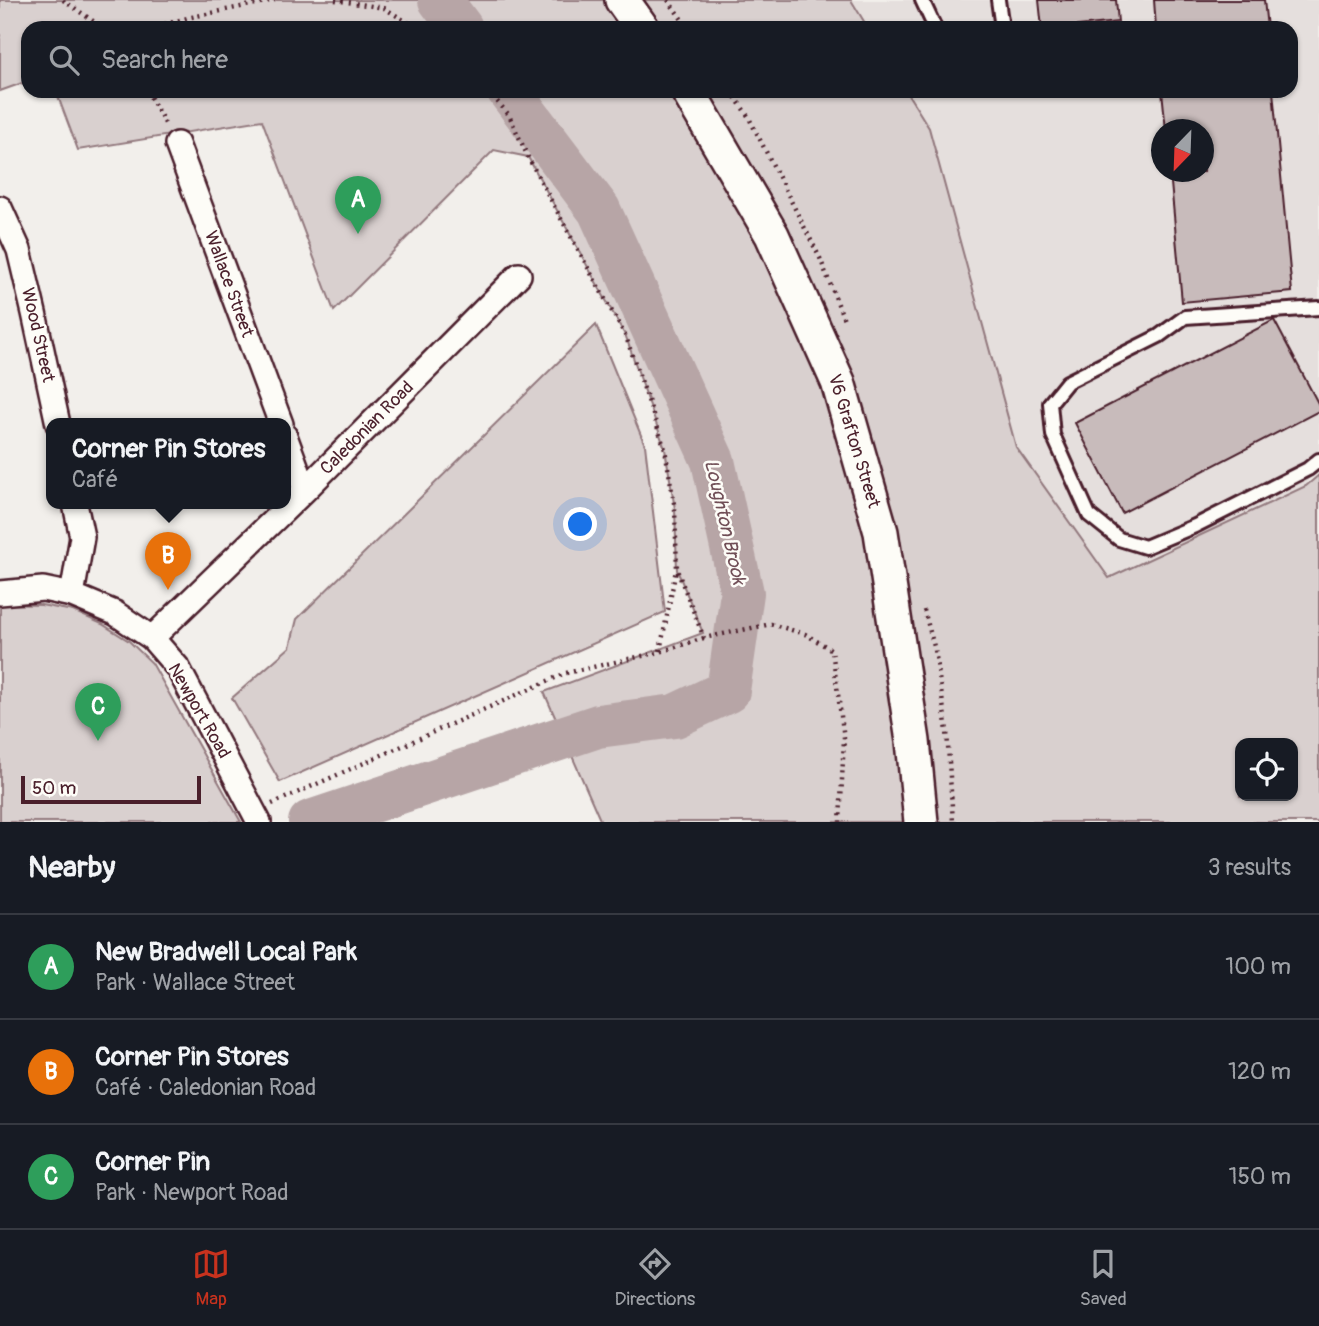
<!DOCTYPE html>
<html lang="en">
<head>
<meta charset="utf-8">
<style>
  :root { --surface:#171b24; --page:#242831; --text:#f1f3f6; --muted:#9ea1a6; --line:#363941; --accent:#c8321e }
  body { margin:0; font-family:Pangolin,sans-serif; background:var(--page); color:var(--text) }
  .controls { position:absolute; right:21px; bottom:21px; display:grid; overflow:hidden; border-radius:14px; box-shadow:0 2px 5px #0004 }
  .controls button { width:63px; height:63px; display:grid; place-items:center; padding:0; border:0; border-bottom:2px solid var(--line); background:var(--surface); color:var(--text); font:35px sans-serif }
  .compass { position:absolute; left:1151px; top:119px; width:63px; height:63px; border-radius:50%; background:var(--surface); box-shadow:0 2px 5px #0004; rotate:203deg }
  .scale { position:absolute; left:21px; bottom:18px; width:180px; box-sizing:border-box; padding-left:7px; border:4px solid #4a1f2b; border-top:0; font-size:19px; line-height:24px; white-space:nowrap; color:#4a1f2b; -webkit-text-stroke:5px #fdfcf7; paint-order:stroke }
  .you { position:absolute; left:581px; top:525px; width:24px; height:24px; margin:-18px; border:5px solid #fff; border-radius:50%; background:#1a73e8; box-shadow:0 0 0 10px #1a73e833 }
  .badge { display:grid; place-items:center; width:46px; height:46px; border-radius:50%; background:var(--accent); color:#fff; font-size:23px; font-weight:700 }
  .pin { position:absolute; translate:-50% -58px; filter:drop-shadow(0 2px 4px #0008) }
  .pin::after { content:''; position:absolute; top:37px; width:24px; height:21px; background:inherit; clip-path:polygon(0 0,100% 0,50% 100%) }
  .popup { position:absolute; left:46px; top:418px; width:245px; height:91px; box-sizing:border-box; display:grid; place-content:center; border-radius:14px; background:var(--surface); filter:drop-shadow(0 2px 5px #0005); font-size:23px; white-space:nowrap; color:var(--muted) }
  .popup b { font-size:26px; color:var(--text) }
  .popup::after { content:''; position:absolute; left:50%; top:100%; margin-left:-14px; border:14px solid transparent; border-top-color:var(--surface) }
  .list { margin:0; padding:0; list-style:none }
  h2 { display:flex; justify-content:space-between; align-items:center; height:91px; margin:0; padding:0 28px; font-size:30px }
  h2 small { font-size:23px; font-weight:400; color:var(--muted) }
  .list li { display:grid; grid-template-columns:46px 1fr auto; gap:21px; align-items:center; box-sizing:border-box; height:105px; padding:0 28px; border-top:2px solid var(--line) }
  .list b { display:block; font-size:26px; white-space:nowrap }
  .list p { margin:0; font-size:23px; white-space:nowrap; color:var(--muted) }
  .list em { font-size:23px; font-style:normal; color:var(--muted) }
  .icon { flex:none; width:38px; height:38px; fill:none; stroke:currentColor; stroke-width:2; stroke-linecap:round; stroke-linejoin:round }
  .map { position:relative; flex:none; width:1319px; height:822px; overflow:hidden }
  .search { position:absolute; background:var(--surface); box-shadow:0 2px 5px #0004; left:21px; right:21px; top:21px; height:77px; display:flex; align-items:center; gap:18px; box-sizing:border-box; padding:0 24px; border-radius:21px; color:var(--muted); font-size:26px }
  .sheet { height:406px; background:var(--surface) }
  nav { display:flex; justify-content:space-around; align-items:center; box-sizing:border-box; height:98px; border-top:2px solid var(--line); background:var(--surface); font-size:19px; color:var(--muted) }
  nav a { display:grid; justify-items:center; gap:4px }
  nav .on { color:var(--accent) }
  .map>svg:first-child { display:block }
  .built { fill:#e5dfdd; fill-rule:evenodd }
  .green { fill:#d9d0cf; stroke:#92787d; stroke-width:2; fill-rule:evenodd }
  .lines { fill:none; stroke-linecap:round; stroke-linejoin:round }
  .river { stroke:#b7a5a6; stroke-width:44 }
  .building { fill:#c8bbbb; stroke:#4a1f2b; stroke-width:2 }
  .lane-casing { stroke:#4a1f2b; stroke-width:18 }
  .street-casing { stroke:#4a1f2b; stroke-width:28 }
  .secondary-casing { stroke:#4a1f2b; stroke-width:38 }
  .path { stroke:#4a1f2b; stroke-width:4.5; stroke-dasharray:2 5; stroke-linecap:butt }
  .lane { stroke:#fdfcf7; stroke-width:12 }
  .street { stroke:#fdfcf7; stroke-width:23 }
  .secondary { stroke:#fdfcf7; stroke-width:33 }
  .labels { text-anchor:middle; dominant-baseline:central; stroke-width:5; stroke-linejoin:round; paint-order:stroke }
  .street-label { font-size:18px; fill:#4a1f2b; stroke:#fdfcf7 }
  .water-label { font-size:19px; font-style:italic; fill:#704e56; stroke:#fdfcf7 }
</style>
</head>
<body>
<div class="map">
<svg width="1319" height="822" viewBox="0 0 1319 822">
  <rect width="100%" height="100%" fill="#f2efeb"/>
  <filter id="ink" filterUnits="userSpaceOnUse"><feTurbulence type="fractalNoise" baseFrequency=".0143" numOctaves="2"/><feDisplacementMap in="SourceGraphic" scale="14" xChannelSelector="R" yChannelSelector="G"/><feConvolveMatrix kernelMatrix="1 2 1 2 8 2 1 2 1" color-interpolation-filters="sRGB"/></filter>
  <g filter="url(#ink)">
    <!-- built -->
    <path class="built" d="M 851,0 L 1319,0 L 1319,450 L 1306,486 L 1109,578 L 1016,447 L 929,128 L 906,91 L 1291,91 L 1291,28 L 868,28 ZM 1162,130 L 1204,130 L 1204,172 L 1162,172 Z"/>
    <!-- green -->
    <path class="green" d="M 0,0 L 851,0 L 868,28 L 28,28 L 28,81 L 0,91 Z
      M 56,91 L 906,91 L 929,128 L 1016,447 L 1109,578 L 1306,486 L 1319,475 L 1319,822 L 601,822 L 544,692 L 703,633 L 677,570 L 675,509 L 665,449 L 626,337 L 528,157 L 494,150 L 334,311 L 262,120 L 78,150 ZM 1240,743 L 1293,743 L 1293,796 L 1240,796 Z
      M 596,325 L 645,445 L 665,612 L 280,782 L 232,698 L 290,647 L 297,619 Z
      M 0,604 L 41,605 L 73,611 L 102,624 L 129,641 L 152,663 L 241,822 L 0,822 Z"/>
    <g class="lines">
      <!-- river -->
      <path class="river" d="M 440,0 L 461,28
        M 310,822 L 598,726 L 675,716 L 728,691 L 742,593 L 713,461 L 599,210 L 509,91"/>
    </g>
    <!-- building -->
    <path class="building" d="M 1039,0 L 1116,0 L 1118,22 L 1058,28 L 1042,28 Z
      M 1154,0 L 1264,0 L 1267,28 L 1156,28 Z
      M 1162,91 L 1273,91 L 1292,292 L 1182,302 L 1170,172 L 1204,172 L 1204,130 L 1166,130 Z
      M 1274,320 L 1319,405 L 1319,411 L 1122,513 L 1075,423 Z"/>
    <g class="lines">
      <defs>
        <path id="lane" d="M 922,0 L 935,28
          M 998,0 L 1002,28
          M 1319,308 L 1185,317 L 1159,336 L 1067,382 L 1050,403 L 1053,435 L 1089,515 L 1119,539 L 1145,547 L 1195,526 L 1308,469 L 1319,460"/>
        <path id="street" d="M 177,144 L 281,424
          M 0,208 L 19,250 L 34,313 L 58,424
          M 285,436 L 305,490
          M 0,593 L 43,589 L 72,595 L 115,613 L 152,638 L 178,668 L 259,822
          M 72,595 L 82,537 L 75,504
          M 152,638 L 305,490 L 519,275"/>
        <path id="secondary" d="M 622,0 L 642,28
          M 688,91 L 772,235 L 838,382 L 881,532 L 913,741 L 921,822"/>
      </defs>
      <!-- lane casing -->
      <use href="#lane" class="lane-casing"/>
      <!-- street casing -->
      <use href="#street" class="street-casing"/>
      <!-- secondary casing -->
      <use href="#secondary" class="secondary-casing"/>
      <!-- path -->
      <path class="path" d="M 63,0 L 103,28
        M 335,0 L 384,8 L 417,28
        M 668,0 L 688,28
        M 151,28 L 187,18 L 275,0
        M 147,91 L 167,127
        M 488,91 L 509,115 L 528,157 L 547,193 L 626,337 L 665,449 L 675,509 L 677,570 L 704,638 L 771,624 L 805,634 L 832,650 L 844,738 L 840,822
        M 731,91 L 748,116 L 820,258 L 845,322
        M 924,610 L 935,650 L 947,731 L 953,822
        M 660,651 L 676,570
        M 272,804 L 566,673 L 660,652 L 704,638"/>
      <!-- lane -->
      <use href="#lane" class="lane"/>
      <!-- street -->
      <use href="#street" class="street"/>
      <!-- secondary -->
      <use href="#secondary" class="secondary"/>
    </g>
  </g>
  <g class="labels">
    <!-- street labels -->
    <g class="street-label">
      <text transform="translate(229 284) rotate(70)">Wallace Street</text>
      <text transform="translate(38 335) rotate(77)">Wood Street</text>
      <text transform="translate(367 428) rotate(-45)">Caledonian Road</text>
      <text transform="translate(854 441) rotate(73)">V6 Grafton Street</text>
      <text transform="translate(199 711) rotate(60)">Newport Road</text>
    </g>
    <!-- water labels -->
    <g class="water-label">
      <text transform="translate(725 522) rotate(77)">Loughton Brook</text>
    </g>
  </g>
</svg>
<div class="controls">
<button><svg class="icon" aria-label="locate" viewBox="0 0 24 24"><circle cx="12" cy="12" r="6"/><path d="M12 2v4M12 18v4M2 12h4M18 12h4"/></svg></button>
</div>
<svg class="compass" viewBox="-18 -18 36 36"><path d="M0-13l5 13h-10z" fill="#e53935"/><path d="M0 13l5-13h-10z" fill="#9ea1a6"/></svg>
<div class="scale">50 m</div>
<div class="you"></div>
<div class="pin badge" style="left:358px;top:234px;background:#2e9e5b">A</div>
<div class="pin badge" style="left:168px;top:590px;background:#e8710a">B</div>
<div class="popup"><b>Corner Pin Stores</b>Café</div>
<div class="pin badge" style="left:98px;top:741px;background:#2e9e5b">C</div>
<div class="search"><svg class="icon" aria-label="search" viewBox="0 0 24 24"><circle cx="10" cy="10" r="6"/><path d="M15 15l6 6"/></svg>Search here</div>
</div>
<section class="sheet">
<h2>Nearby<small>3 results</small></h2>
<ul class="list">
<li><span class="badge" style="background:#2e9e5b">A</span><div><b>New Bradwell Local Park</b><p>Park · Wallace Street</p></div><em>100 m</em></li>
<li><span class="badge" style="background:#e8710a">B</span><div><b>Corner Pin Stores</b><p>Café · Caledonian Road</p></div><em>120 m</em></li>
<li><span class="badge" style="background:#2e9e5b">C</span><div><b>Corner Pin</b><p>Park · Newport Road</p></div><em>150 m</em></li>
</ul>
</section>
<nav>
<a class="on"><svg class="icon" aria-label="map" viewBox="0 0 24 24"><path d="M3 6l6-2 6 2 6-2v14l-6 2-6-2-6 2zM9 4v14M15 6v14"/></svg>Map</a>
<a><svg class="icon" aria-label="directions" viewBox="0 0 24 24"><path d="M12 3l9 9-9 9-9-9zM9 14v-3h6M13 9l2 2-2 2"/></svg>Directions</a>
<a><svg class="icon" aria-label="saved" viewBox="0 0 24 24"><path d="M7 4h10v16l-5-4-5 4z"/></svg>Saved</a>
</nav>
</body>
</html>
